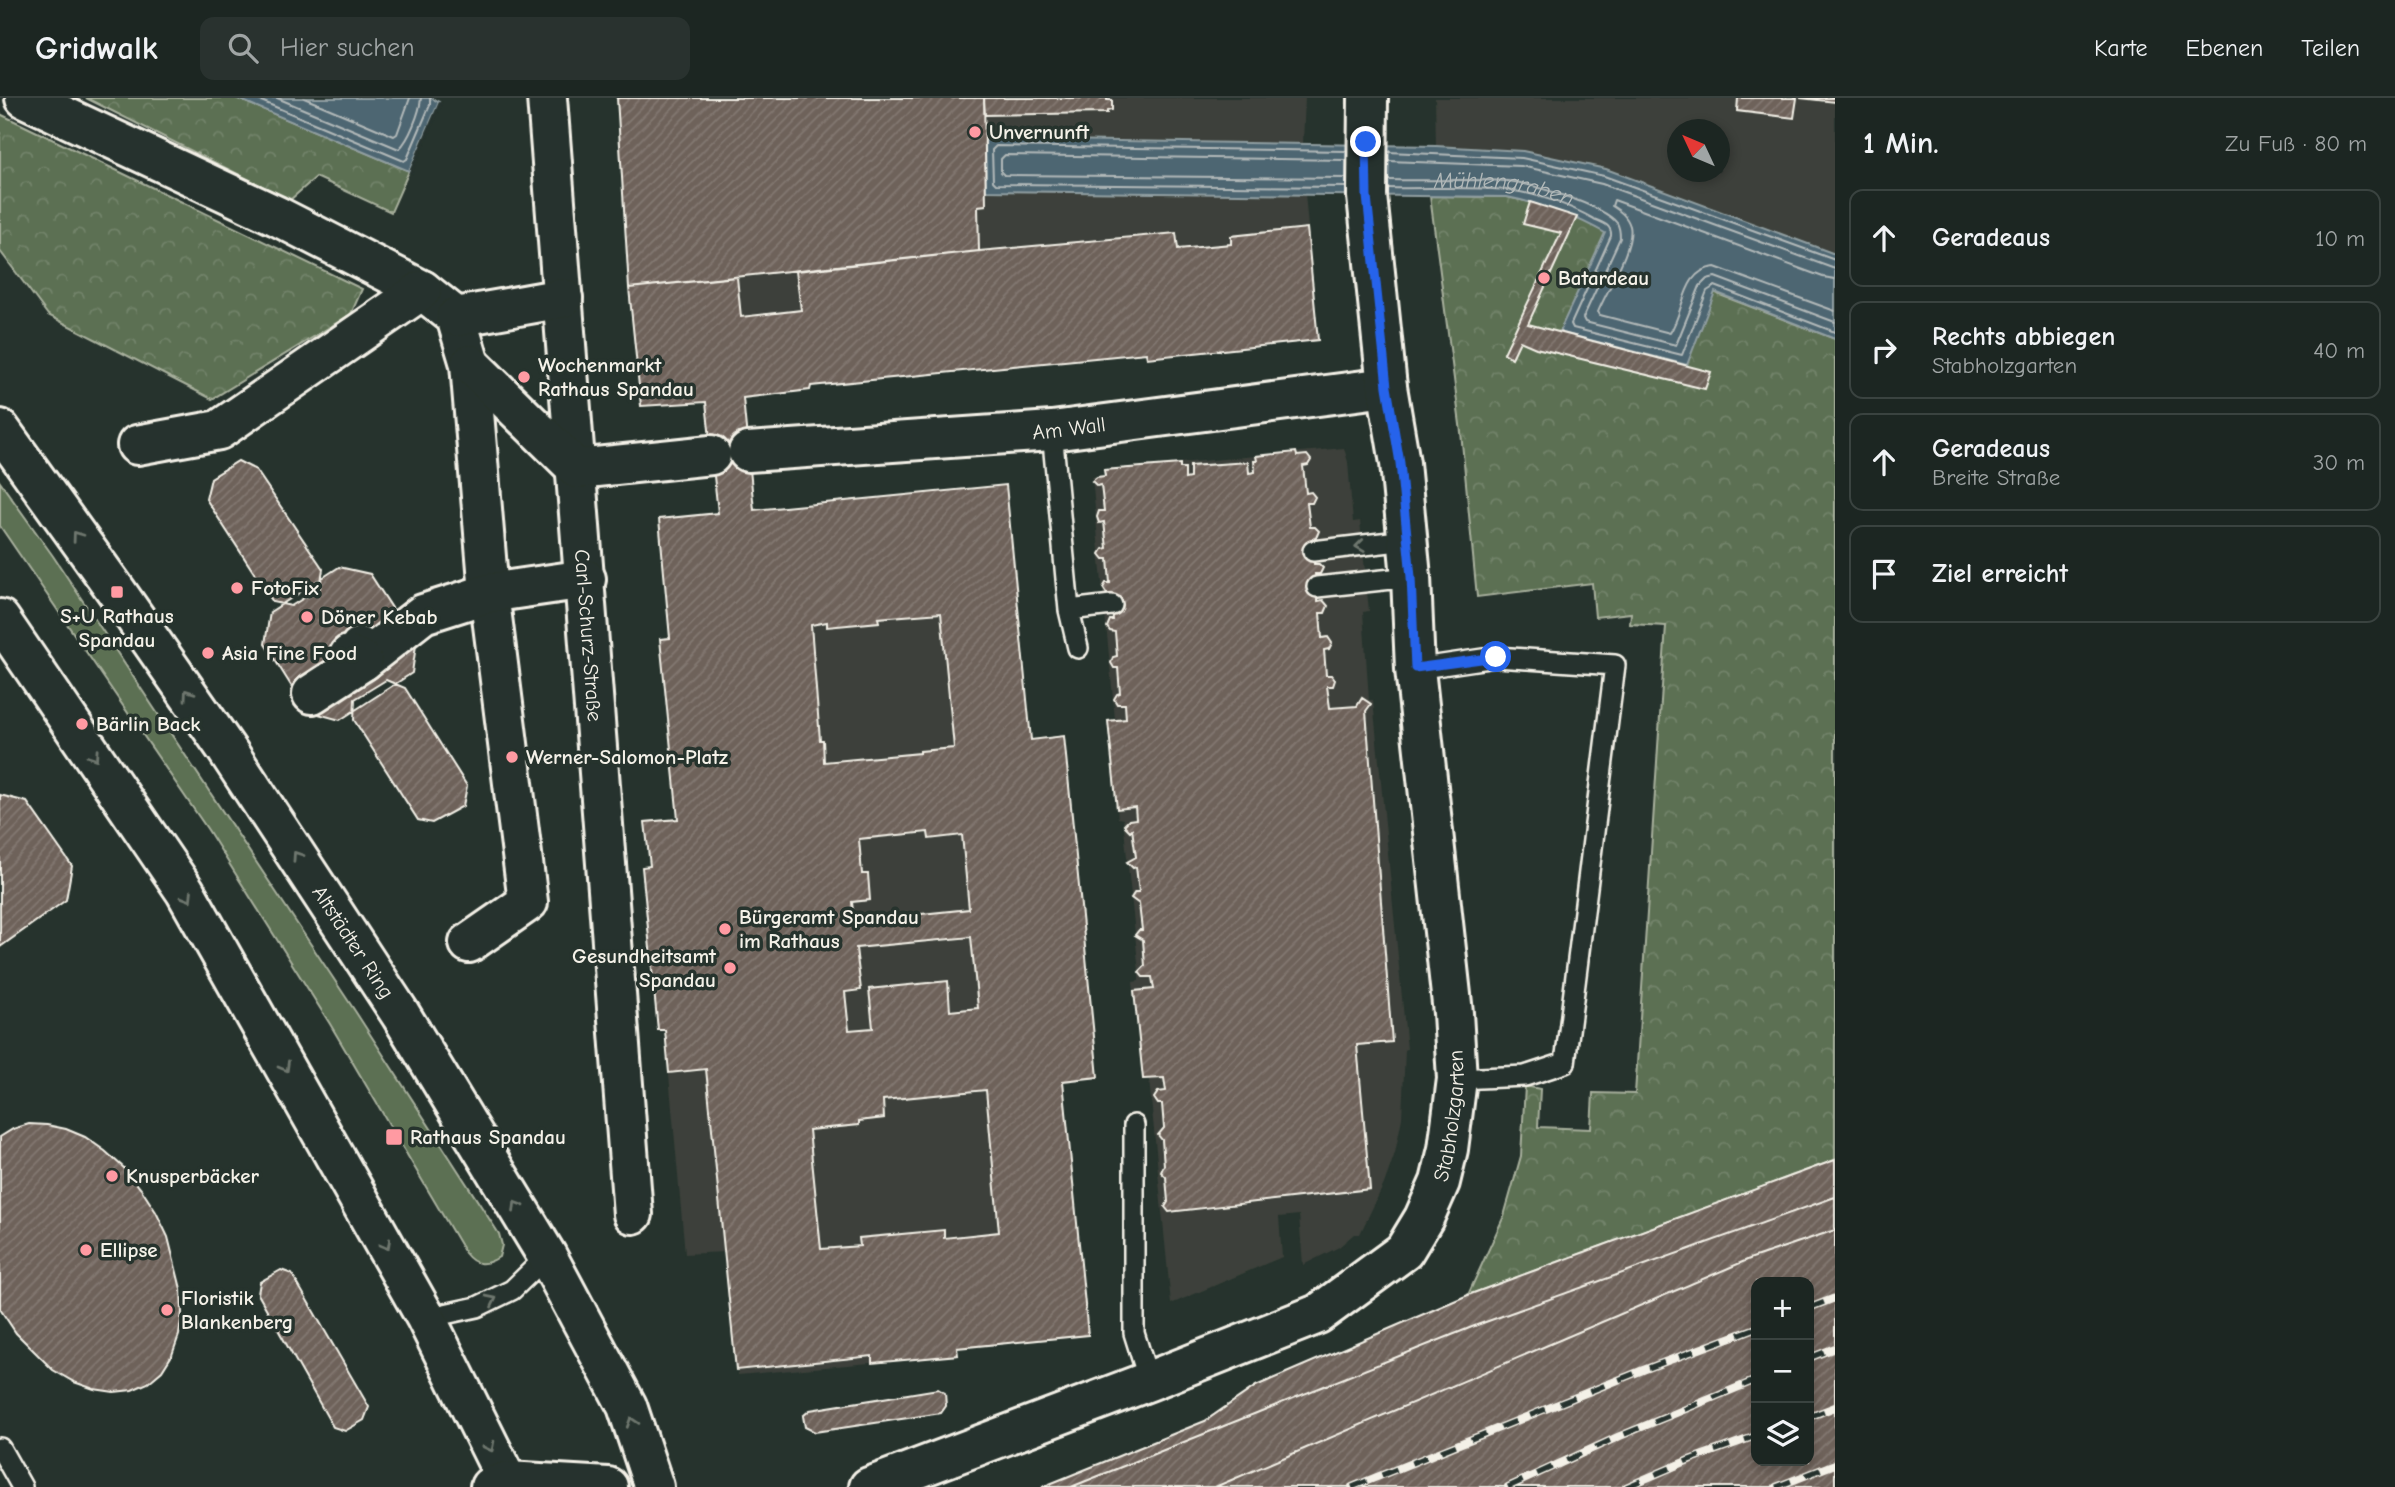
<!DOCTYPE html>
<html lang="de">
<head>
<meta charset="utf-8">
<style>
  :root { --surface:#1c2622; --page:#29322f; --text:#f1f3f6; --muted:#a0a5a5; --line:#3a4340 }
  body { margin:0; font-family:"Comic Neue",sans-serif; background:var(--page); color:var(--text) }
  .controls { position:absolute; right:21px; bottom:21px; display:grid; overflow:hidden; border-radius:14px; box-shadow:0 4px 10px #0003 }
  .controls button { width:63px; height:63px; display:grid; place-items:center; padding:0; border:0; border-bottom:2px solid var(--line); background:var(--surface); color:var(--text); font:35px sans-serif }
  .compass { position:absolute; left:1667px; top:21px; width:63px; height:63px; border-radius:50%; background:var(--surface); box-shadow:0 4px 10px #0003; rotate:314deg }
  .stop { position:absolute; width:21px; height:21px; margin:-16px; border:5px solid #2563eb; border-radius:50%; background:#fff }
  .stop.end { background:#2563eb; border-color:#fff; box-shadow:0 2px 7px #0008 }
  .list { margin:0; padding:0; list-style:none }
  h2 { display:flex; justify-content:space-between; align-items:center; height:91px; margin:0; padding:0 28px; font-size:30px }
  h2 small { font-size:23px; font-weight:400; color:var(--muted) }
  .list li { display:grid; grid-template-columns:46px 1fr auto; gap:21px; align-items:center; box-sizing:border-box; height:98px; margin:0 14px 14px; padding:0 14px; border:2px solid var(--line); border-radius:14px }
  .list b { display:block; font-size:26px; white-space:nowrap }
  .list p { margin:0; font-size:23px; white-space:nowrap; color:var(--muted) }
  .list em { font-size:23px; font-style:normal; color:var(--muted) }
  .icon { flex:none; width:38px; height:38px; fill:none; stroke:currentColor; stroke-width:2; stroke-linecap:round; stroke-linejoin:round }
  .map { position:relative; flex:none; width:1835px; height:1389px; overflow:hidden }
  header { display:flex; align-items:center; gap:42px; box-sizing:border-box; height:98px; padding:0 35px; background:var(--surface); border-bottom:2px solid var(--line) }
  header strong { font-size:33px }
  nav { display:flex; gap:38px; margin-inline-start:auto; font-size:24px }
  .search { width:490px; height:63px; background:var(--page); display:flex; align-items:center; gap:18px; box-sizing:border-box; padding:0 24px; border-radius:14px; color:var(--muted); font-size:26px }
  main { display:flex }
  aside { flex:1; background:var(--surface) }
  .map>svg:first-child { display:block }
  .built { fill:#3c413a; fill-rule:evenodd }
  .green { fill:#5b6f52; stroke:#a8b09d; stroke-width:2 }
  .forest { fill:url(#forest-crowns); stroke:#a8b09d; stroke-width:2 }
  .water { fill:#4e6672; stroke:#909ea1; stroke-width:2 }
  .pier { fill:#26332d }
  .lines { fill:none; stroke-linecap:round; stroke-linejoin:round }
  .shore { stroke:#b2b9b9; stroke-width:2 }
  .building { fill:url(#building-hatch); stroke:#f4f1e8; stroke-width:2; fill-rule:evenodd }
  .lane-casing { stroke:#f4f1e8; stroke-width:24 }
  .street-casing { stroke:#f4f1e8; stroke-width:44 }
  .secondary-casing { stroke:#f4f1e8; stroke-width:44 }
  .lane { stroke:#26332d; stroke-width:19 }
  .street { stroke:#26332d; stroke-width:38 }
  .secondary { stroke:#26332d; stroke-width:38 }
  .tram { stroke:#f4f1e8; stroke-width:2 }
  .rail-casing { stroke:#f4f1e8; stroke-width:8 }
  .rail { stroke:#26332d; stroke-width:5; stroke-dasharray:16; stroke-linecap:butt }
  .oneway { stroke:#6e766e }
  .route { stroke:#2563eb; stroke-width:9 }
  .poi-dot { fill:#ff9aa2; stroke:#26332d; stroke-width:2.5 }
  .labels { text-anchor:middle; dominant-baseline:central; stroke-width:7; stroke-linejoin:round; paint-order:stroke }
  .poi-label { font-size:21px; font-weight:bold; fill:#f4f1e8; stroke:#26332d; text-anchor:start }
  .street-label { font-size:21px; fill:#f4f1e8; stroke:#26332d }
  .water-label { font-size:23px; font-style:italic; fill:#b2b9b9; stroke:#26332d }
</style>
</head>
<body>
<header>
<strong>Gridwalk</strong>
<div class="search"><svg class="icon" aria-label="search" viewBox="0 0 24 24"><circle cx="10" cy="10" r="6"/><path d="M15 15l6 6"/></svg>Hier suchen</div>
<nav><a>Karte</a><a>Ebenen</a><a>Teilen</a></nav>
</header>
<main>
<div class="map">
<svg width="1835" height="1389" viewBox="0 0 1835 1389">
  <defs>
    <pattern id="forest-crowns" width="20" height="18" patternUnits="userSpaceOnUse" patternTransform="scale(1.75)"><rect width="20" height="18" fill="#5b6f52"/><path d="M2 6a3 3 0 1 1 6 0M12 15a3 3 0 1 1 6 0" fill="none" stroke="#73846b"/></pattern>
    <pattern id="building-hatch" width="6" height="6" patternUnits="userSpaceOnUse" patternTransform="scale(1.75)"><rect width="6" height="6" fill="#6e625a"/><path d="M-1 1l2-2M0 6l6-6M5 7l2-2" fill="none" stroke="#837972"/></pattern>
  </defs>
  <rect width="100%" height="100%" fill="#26332d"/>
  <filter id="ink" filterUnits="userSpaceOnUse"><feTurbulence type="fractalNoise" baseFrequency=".0143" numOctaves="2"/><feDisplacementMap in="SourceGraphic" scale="14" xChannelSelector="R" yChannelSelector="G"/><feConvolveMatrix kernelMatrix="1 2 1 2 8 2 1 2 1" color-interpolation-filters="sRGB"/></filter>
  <g filter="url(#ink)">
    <!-- built -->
    <path class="built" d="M 617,0 L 1305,0 L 1303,45 L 985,41 L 986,92 L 1305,95 L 1318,242 L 1147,260 L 1146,256 L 995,270 L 811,288 L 810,292 L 743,300 L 641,308 L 629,190 Z
      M 1435,0 L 1835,0 L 1835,156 L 1606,71 L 1523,53 L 1436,48 ZM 1678,32 L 1720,32 L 1720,74 L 1678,74 Z
      M 1344,350 L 1348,364 L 1353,424 L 1360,423 L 1369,513 L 1363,514 L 1369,602 L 1373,602 L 1407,951 L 1405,952 L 1402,1020 L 1395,1055 L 1384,1086 L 1360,1136 L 1354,1136 L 1339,1149 L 1303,1167 L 1299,1117 L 1279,1119 L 1282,1159 L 1171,1206 L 1149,981 L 1143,981 L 1134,894 L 1133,884 L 1139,883 L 1139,874 L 1123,721 L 1118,720 L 1108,623 L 1115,621 L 1092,379 L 1104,378 L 1104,372 Z
      M 1006,387 L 1031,642 L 1064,638 L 1098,979 L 1063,983 L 1088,1237 L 958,1250 L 958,1257 L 738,1277 L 724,1154 L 685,1156 L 665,932 L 658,932 L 642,769 L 650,768 L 645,724 L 678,720 L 660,541 L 670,539 L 659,421 Z"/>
    <!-- green -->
    <path class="green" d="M 0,384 L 53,458 L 355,913 L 499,1136 L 502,1147 L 499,1159 C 485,1168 475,1168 465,1155 L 330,926 L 208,732 L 0,428 Z"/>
    <!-- forest -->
    <path class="forest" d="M 86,0 L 236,0 L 409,73 L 391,114 L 316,79 L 290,102 Z
      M 0,16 L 362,191 L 351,216 L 212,301 L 48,217 L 0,153 Z
      M 1430,98 L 1507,99 L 1530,104 L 1577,119 L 1720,197 L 1835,241 L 1835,1062 L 1468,1197 L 1504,1118 L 1521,1058 L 1525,988 L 1540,991 L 1538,1029 L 1591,1031 L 1593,995 L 1635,996 L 1666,528 L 1630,526 L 1631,515 L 1595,519 L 1592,485 L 1477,499 L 1461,334 Z"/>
    <!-- water -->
    <path class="water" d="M 236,0 L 431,0 L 439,4 L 409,73 Z
      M 985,41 L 1436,48 L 1523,53 L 1606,71 L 1835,156 L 1835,241 L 1715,194 L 1687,267 L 1559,234 L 1605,135 C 1574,117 1542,106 1507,99 L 986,93 Z"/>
    <!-- pier -->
    <path class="pier" d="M 439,4 L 442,5 L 427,41 L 412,75 L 408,76 Z"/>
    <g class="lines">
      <!-- shore -->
      <g class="shore">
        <path d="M 254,0 L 404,63 L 407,61 L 430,7 L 430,0"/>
        <path d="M 277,0 L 399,51 C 409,42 420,14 421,0"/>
        <path d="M 304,0 L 394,38 L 397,36 L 410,0"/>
        <path d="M 1388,54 L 1522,60 L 1604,78 L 1835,162"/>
        <path d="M 1388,63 L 1521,68 L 1602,86 L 1835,171"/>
        <path d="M 1346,80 L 1004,77 L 1001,74 L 1001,61 L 1005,57 L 1346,62"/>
        <path id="s1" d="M 1388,82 C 1428,83 1468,81 1507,83 C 1529,85 1603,107 1617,125 C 1620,130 1620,134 1620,140 L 1583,220 L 1585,224 L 1676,247 L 1700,188 L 1707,181 L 1715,179 L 1835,224"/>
        <path d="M 1346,89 L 996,86 L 993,83 L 992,52 L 996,48 L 1346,53"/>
        <path d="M 1388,90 C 1427,91 1468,88 1507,92 C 1536,95 1569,107 1594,121 C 1603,125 1612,127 1611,138 L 1571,226 L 1573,230 L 1682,257 L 1707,193 L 1715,188 L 1835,234"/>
        <path d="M 1835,181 L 1823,179 L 1614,102 L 1612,108 C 1620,113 1627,118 1630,128 C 1635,148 1606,194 1598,214 L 1600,217 L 1670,235 C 1685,212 1682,172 1715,169 L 1835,213"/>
      </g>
    </g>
    <!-- building -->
    <path class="building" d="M 617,0 L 984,0 L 986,107 L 978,108 L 979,153 L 629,190 Z
      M 984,0 L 1107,0 L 1107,2 L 1112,2 L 1112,12 L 1107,13 L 1107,15 L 985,17 Z
      M 1738,0 L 1797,0 L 1794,20 L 1737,13 Z
      M 1800,0 L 1835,0 L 1835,4 Z
      M 1530,104 L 1577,119 L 1528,226 L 1711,274 L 1705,291 L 1536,250 L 1520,243 L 1512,260 L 1504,255 L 1561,135 L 1523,126 Z
      M 1307,130 L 1318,242 L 1147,260 L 1146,255 L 811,288 L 810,292 L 743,300 L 754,412 L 1006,387 L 1031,642 L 1064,638 L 1098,979 L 1063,983 L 1088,1237 L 957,1250 L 958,1257 L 872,1265 L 872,1258 L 736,1272 L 706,971 L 669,975 L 665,932 L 658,932 L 642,769 L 650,768 L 645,724 L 678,721 L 660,541 L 670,540 L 659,421 L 718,415 L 706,304 L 641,308 L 629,190 L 737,179 L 741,219 L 801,212 L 796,173 L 979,153 L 1176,135 L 1178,151 L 1231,146 L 1231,138 ZM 941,515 L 954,650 L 920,653 L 920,655 L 824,664 L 823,642 L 820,642 L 811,527 L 827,524 L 827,529 L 879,524 L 878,520 ZM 928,734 L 929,741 L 962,737 L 969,811 L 854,823 L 852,804 L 870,802 L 868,776 L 862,776 L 859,741 ZM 971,839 L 978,910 L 950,913 L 948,883 L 869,891 L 873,930 L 849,932 L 845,894 L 861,892 L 856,850 ZM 986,992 L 999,1134 L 944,1140 L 944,1132 L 859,1140 L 860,1148 L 821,1151 L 809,1032 L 859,1027 L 859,1023 L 884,1020 L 883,1002 Z
      M 1296,354 L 1297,358 L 1307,357 L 1311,362 L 1308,367 L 1303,368 L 1306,395 L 1311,394 L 1315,399 L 1312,405 L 1307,405 L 1310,429 L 1315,429 L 1319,433 L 1316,440 L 1311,441 L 1314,466 L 1319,466 L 1323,470 L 1320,476 L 1315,476 L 1318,503 L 1323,502 L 1328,508 L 1325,515 L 1320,515 L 1322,540 L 1328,539 L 1332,545 L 1329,551 L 1324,552 L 1326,577 L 1331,577 L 1335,582 L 1333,588 L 1327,588 L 1330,610 L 1357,608 L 1362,600 L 1371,606 L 1366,613 L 1392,944 L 1357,947 L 1370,1091 L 1169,1114 L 1165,1109 L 1168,1104 L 1166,1079 L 1161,1074 L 1164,1067 L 1162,1042 L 1158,1037 L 1164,1030 L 1162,1006 L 1158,1006 L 1154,1000 L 1158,994 L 1166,993 L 1164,980 L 1143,981 L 1134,893 L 1154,891 L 1152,879 L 1143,879 L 1139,874 L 1145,868 L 1143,842 L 1135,837 L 1139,832 L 1142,832 L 1139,806 L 1131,800 L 1135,794 L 1139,794 L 1136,769 L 1133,770 L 1127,764 L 1136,759 L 1132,731 L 1130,733 L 1124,727 L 1129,722 L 1136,721 L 1135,709 L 1117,711 L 1108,623 L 1126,621 L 1125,606 L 1117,606 L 1114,601 L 1117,596 L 1120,595 L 1118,570 L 1114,570 L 1111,565 L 1113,559 L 1117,558 L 1115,534 L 1110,533 L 1107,529 L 1110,522 L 1113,522 L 1111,496 L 1107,496 L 1103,490 L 1106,485 L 1110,485 L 1108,461 L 1104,461 L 1100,456 L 1103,451 L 1107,450 L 1104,424 L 1099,425 L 1097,419 L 1099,413 L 1104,413 L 1101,387 L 1097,388 L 1092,383 L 1097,379 L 1105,378 L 1104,372 L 1180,366 L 1180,370 L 1185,370 L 1185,381 L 1190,380 L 1190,368 L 1248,364 L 1249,375 L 1255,374 L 1254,363 L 1257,363 L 1256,358 Z
      M 238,363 L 256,372 L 323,471 L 320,490 L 291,508 L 273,504 L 206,401 L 211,380 Z
      M 339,469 L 370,476 L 416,547 L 412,575 L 340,622 L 307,613 L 265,546 L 270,514 Z
      M 386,582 L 405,590 L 467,688 L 463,708 L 432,725 L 418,722 L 354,622 L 355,601 Z
      M 0,697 L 27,704 L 72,768 L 66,802 L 0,849 Z
      M 29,1026 L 47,1027 L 66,1031 L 85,1039 L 105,1053 L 124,1070 L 141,1091 L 156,1114 L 168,1139 L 181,1191 L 182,1215 L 179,1237 L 172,1257 L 162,1273 L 148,1285 L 132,1292 L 114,1294 L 94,1291 L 74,1284 L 53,1272 L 16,1235 L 0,1211 L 0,1039 L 13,1031 Z
      M 1835,1062 L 1835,1389 L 1042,1389 L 1205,1323 L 1256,1288 L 1468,1197 ZM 1756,1184 L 1809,1184 L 1809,1363 L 1756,1363 Z
      M 281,1172 L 292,1176 L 369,1309 L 364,1322 L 345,1333 L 333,1329 L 258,1196 L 260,1184 Z
      M 938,1291 L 945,1295 L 946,1308 L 941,1315 L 815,1334 L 805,1329 L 803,1318 L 810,1312 Z"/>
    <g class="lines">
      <defs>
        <path id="lane" d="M 1052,333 L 1069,512 L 1078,550
          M 1313,453 L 1407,442
          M 1317,489 L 1411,479
          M 1069,512 L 1112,507
          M 1415,571 L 1496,559 L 1615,567 L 1565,965 L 1525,978 L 1457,981
          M 1134,1027 L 1134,1235 L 1149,1283
          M 426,1220 L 477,1209 L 512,1192 L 547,1158
          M 0,1350 L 22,1389"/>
        <g id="street">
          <path d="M 25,0 L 277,118 L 422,192 L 456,219 L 470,266 L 489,495 L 528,804 L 469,845"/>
          <path id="s2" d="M 547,0 L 633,1116"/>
          <path d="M 456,219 L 563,200"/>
          <path d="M 470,266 L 577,371 L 711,357"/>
          <path d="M 137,347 L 219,332 L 422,192"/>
          <path id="s3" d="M 748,354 L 1052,333 L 1387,289"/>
          <path d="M 360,549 L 363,563 L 423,516 L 489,495 L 586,481"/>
          <path d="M 312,596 L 363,563 L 349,557"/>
        </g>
        <g id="secondary">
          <path id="s4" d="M 0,331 L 117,494 L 227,652 L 401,917 L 547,1158 L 627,1308 L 654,1389"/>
          <path d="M 0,521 L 185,793 L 426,1220 L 510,1389"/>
          <path d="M 490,1389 L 507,1383 L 608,1389"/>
          <path id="s5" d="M 869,1389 L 1149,1283 L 1318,1216 L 1404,1153 L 1424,1120 L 1440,1084 L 1448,1051 L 1457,981 L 1453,915 L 1415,571 L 1411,479 L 1400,365 L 1387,289 L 1367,98 L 1368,0"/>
        </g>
      </defs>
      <!-- lane casing -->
      <use href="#lane" class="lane-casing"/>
      <!-- street casing -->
      <use href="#street" class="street-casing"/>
      <!-- secondary casing -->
      <use href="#secondary" class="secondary-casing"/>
      <!-- lane -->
      <use href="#lane" class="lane"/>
      <!-- street -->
      <use href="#street" class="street"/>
      <!-- secondary -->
      <use href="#secondary" class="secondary"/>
      <!-- tram -->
      <path class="tram" d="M 1071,1389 L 1477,1227 L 1835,1099
        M 1215,1389 L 1752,1160 L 1835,1132"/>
      <defs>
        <path id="rail" d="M 1809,1210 L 1835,1200
          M 1809,1260 L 1835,1250
          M 1809,1319 L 1835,1309
          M 1352,1389 L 1643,1272 L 1756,1230
          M 1508,1389 L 1620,1338 L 1756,1282
          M 1626,1389 L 1689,1362 L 1756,1338
          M 1776,1389 L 1835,1366"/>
      </defs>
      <!-- rail casing -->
      <use href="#rail" class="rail-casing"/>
      <!-- rail -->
      <use href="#rail" class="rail"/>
    </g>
    <!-- one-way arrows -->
    <defs><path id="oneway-chevron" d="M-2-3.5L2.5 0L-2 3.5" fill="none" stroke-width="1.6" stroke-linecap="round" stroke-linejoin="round" transform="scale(1.75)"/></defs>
    <g class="oneway">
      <use href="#oneway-chevron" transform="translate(77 438) rotate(-126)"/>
      <use href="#oneway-chevron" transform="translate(1360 448) rotate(173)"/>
      <use href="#oneway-chevron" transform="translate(188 596) rotate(-125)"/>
      <use href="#oneway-chevron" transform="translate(94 658) rotate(56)"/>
      <use href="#oneway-chevron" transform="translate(297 758) rotate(-124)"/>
      <use href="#oneway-chevron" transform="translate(188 799) rotate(59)"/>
      <use href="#oneway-chevron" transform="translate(285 969) rotate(60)"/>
      <use href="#oneway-chevron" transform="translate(517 1108) rotate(-121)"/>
      <use href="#oneway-chevron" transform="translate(386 1147) rotate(61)"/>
      <use href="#oneway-chevron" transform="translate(492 1202) rotate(-26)"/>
      <use href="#oneway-chevron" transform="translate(632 1324) rotate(-108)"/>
      <use href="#oneway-chevron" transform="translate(490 1349) rotate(63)"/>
    </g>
  </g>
  <g class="lines" filter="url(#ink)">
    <!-- route -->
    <path class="route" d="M 1366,44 L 1367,98 L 1387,289 L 1400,365 L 1411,479 L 1415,570 L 1496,559"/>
  </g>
  <!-- markers -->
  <g class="poi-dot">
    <circle cx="975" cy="34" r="7"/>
    <circle cx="1544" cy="180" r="7"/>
    <circle cx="524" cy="279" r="7"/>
    <circle cx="237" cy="490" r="7"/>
    <rect x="110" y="487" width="14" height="14" rx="3.5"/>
    <circle cx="307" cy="519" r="7"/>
    <circle cx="208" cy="555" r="7"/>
    <circle cx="82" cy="626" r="7"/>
    <circle cx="512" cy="659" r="7"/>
    <circle cx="725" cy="831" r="7"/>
    <circle cx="730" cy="870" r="7"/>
    <rect x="385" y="1030" width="18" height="18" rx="3.5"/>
    <circle cx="112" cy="1078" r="7"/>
    <circle cx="86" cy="1152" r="7"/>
    <circle cx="167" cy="1212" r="7"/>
  </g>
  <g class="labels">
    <!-- poi labels -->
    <g class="poi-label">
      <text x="989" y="34">Unvernunft</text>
      <text x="1558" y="180">Batardeau</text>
      <text x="538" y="267">Wochenmarkt<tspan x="538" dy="24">Rathaus Spandau</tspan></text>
      <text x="251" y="490">FotoFix</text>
      <text x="117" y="518" text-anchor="middle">S+U Rathaus<tspan x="117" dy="24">Spandau</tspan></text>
      <text x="321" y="519">Döner Kebab</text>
      <text x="222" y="555">Asia Fine Food</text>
      <text x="96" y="626">Bärlin Back</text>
      <text x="526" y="659">Werner-Salomon-Platz</text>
      <text x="739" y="819">Bürgeramt Spandau<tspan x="739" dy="24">im Rathaus</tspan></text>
      <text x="716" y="858" text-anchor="end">Gesundheitsamt<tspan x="716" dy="24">Spandau</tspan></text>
      <text x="410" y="1039">Rathaus Spandau</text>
      <text x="126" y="1078">Knusperbäcker</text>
      <text x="100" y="1152">Ellipse</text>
      <text x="181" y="1200">Floristik<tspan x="181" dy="24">Blankenberg</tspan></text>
    </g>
    <!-- street labels -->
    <g class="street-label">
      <text stroke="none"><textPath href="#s3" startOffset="322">Am Wall</textPath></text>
      <text stroke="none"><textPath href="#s2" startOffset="539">Carl-Schurz-Straße</textPath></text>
      <text stroke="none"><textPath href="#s4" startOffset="623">Altstädter Ring</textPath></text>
      <text stroke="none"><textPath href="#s5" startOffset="733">Stabholzgarten</textPath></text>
    </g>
    <!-- water labels -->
    <g class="water-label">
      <text stroke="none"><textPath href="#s1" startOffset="117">Mühlengraben</textPath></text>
    </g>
  </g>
</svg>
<div class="controls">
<button>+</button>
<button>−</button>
<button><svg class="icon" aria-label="layers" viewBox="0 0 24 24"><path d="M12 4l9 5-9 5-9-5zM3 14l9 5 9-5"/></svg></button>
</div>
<svg class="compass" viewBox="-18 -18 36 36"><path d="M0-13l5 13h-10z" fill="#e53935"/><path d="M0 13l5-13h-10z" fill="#a0a5a5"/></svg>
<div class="stop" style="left:1496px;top:559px"></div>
<div class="stop end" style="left:1366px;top:44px"></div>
</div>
<aside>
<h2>1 Min.<small>Zu Fuß · 80 m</small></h2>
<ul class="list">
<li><svg class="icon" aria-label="ahead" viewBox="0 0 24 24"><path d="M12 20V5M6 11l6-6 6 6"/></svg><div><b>Geradeaus</b></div><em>10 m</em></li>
<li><svg class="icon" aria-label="right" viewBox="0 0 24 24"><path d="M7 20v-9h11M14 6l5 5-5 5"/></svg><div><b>Rechts abbiegen</b><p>Stabholzgarten</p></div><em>40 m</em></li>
<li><svg class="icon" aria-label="ahead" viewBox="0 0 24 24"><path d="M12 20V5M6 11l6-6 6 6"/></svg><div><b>Geradeaus</b><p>Breite Straße</p></div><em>30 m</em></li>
<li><svg class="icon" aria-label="arrive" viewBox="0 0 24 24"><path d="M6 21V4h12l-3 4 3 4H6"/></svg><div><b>Ziel erreicht</b></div></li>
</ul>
</aside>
</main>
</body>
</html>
